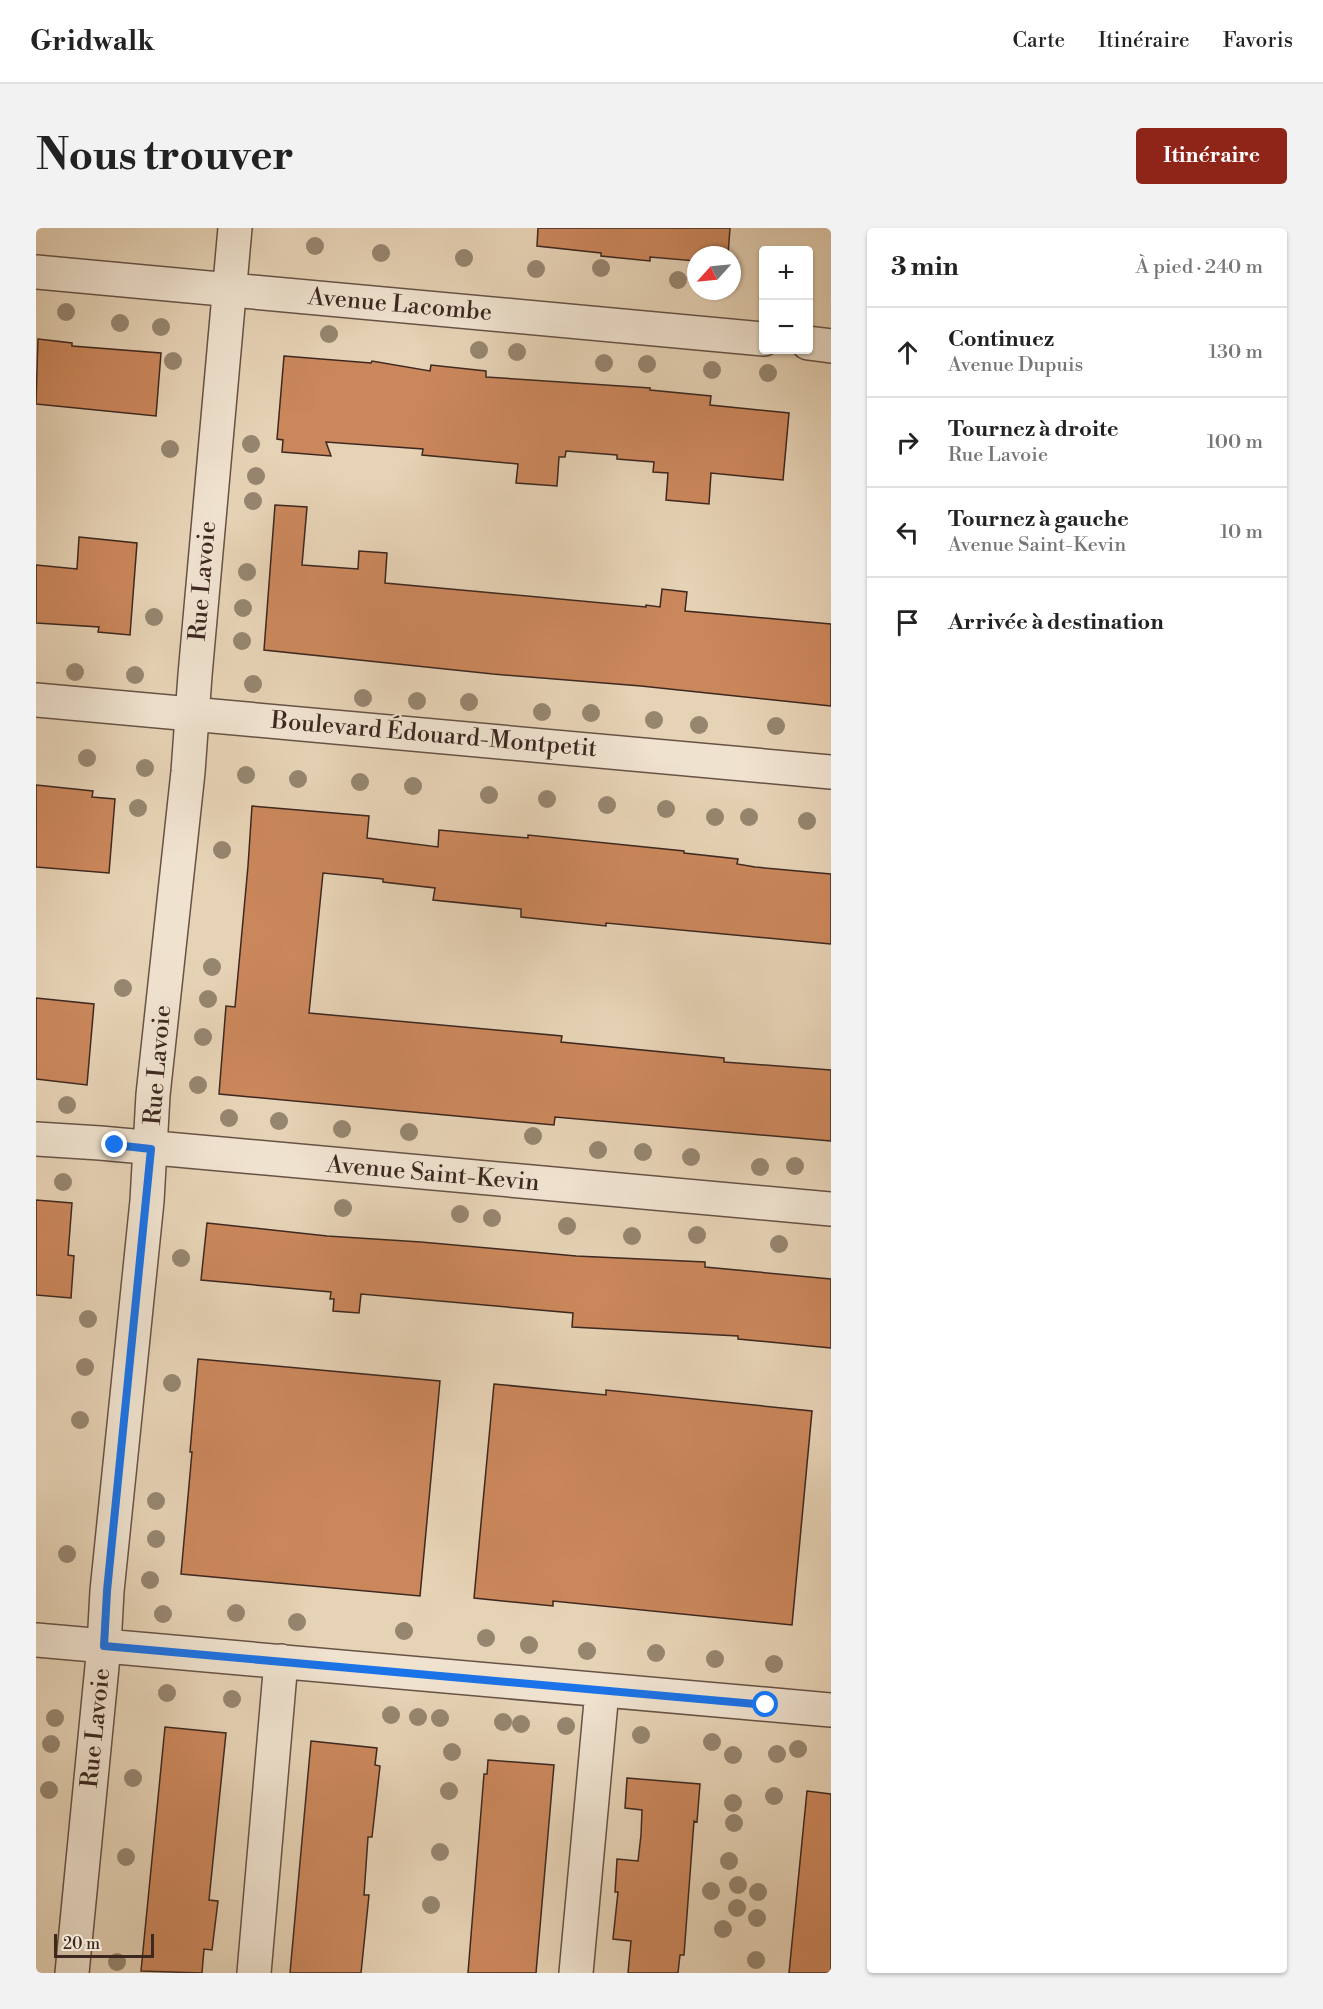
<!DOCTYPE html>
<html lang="fr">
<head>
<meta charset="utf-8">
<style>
  :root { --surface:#fff; --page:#f2f2f2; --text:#222; --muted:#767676; --line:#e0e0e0; --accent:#8f2418 }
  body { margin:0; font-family:"Libre Bodoni",serif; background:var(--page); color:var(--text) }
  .controls { position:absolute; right:18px; top:18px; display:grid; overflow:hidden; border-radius:6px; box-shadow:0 2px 4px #0004 }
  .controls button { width:54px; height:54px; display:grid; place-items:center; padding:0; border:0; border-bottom:2px solid var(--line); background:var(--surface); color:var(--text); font:30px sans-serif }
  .compass { position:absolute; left:651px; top:18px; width:54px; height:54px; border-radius:50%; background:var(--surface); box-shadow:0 2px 4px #0004; rotate:243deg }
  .scale { position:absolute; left:18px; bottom:15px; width:100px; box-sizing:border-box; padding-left:6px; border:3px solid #3d2820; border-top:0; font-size:16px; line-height:21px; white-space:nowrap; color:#3d2820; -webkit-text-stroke:4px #efe2cf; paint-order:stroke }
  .stop { position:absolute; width:18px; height:18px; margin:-14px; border:4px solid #1a73e8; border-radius:50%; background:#fff }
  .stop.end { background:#1a73e8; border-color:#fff; box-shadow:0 2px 6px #0008 }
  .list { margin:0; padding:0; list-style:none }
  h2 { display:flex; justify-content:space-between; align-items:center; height:78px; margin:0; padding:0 24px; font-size:26px }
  h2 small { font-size:20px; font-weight:400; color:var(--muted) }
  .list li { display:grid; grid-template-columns:39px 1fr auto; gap:18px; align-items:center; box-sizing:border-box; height:90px; padding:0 24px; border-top:2px solid var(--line) }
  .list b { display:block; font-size:22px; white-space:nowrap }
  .list p { margin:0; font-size:20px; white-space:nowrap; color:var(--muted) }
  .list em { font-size:20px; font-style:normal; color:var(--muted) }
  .icon { flex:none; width:33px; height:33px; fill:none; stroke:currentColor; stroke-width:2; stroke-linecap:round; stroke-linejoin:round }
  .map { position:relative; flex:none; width:795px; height:1745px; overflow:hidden; border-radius:6px }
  header { display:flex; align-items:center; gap:36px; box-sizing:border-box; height:84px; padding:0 30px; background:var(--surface); border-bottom:2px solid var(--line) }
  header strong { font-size:28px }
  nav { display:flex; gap:33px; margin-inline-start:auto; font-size:21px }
  .intro { display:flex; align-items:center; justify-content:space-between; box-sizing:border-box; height:144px; padding:0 36px }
  h1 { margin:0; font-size:42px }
  .button { padding:15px 27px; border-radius:6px; background:var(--accent); color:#fff; font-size:21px; font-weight:700 }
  main { display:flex; gap:36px; padding:0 36px }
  aside { flex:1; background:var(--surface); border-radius:6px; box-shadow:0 2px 4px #0004 }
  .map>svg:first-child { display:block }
  .building { fill:#cb875c; stroke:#3d2820; stroke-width:1.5 }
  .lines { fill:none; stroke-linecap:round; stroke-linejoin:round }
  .minor-casing { stroke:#675245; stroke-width:36 }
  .minor { stroke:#efe2cf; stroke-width:33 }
  .tree { fill:#96856f }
  .route { stroke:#1a73e8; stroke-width:8 }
  .labels { text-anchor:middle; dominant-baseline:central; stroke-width:4.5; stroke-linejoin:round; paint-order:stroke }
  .street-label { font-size:24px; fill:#3d2820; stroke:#efe2cf }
</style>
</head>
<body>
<header>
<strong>Gridwalk</strong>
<nav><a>Carte</a><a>Itinéraire</a><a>Favoris</a></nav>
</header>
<div class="intro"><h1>Nous trouver</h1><a class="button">Itinéraire</a></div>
<main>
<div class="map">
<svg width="795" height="1745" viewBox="0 0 795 1745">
  <rect width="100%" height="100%" fill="#e6d2b5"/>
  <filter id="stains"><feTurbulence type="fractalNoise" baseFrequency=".00333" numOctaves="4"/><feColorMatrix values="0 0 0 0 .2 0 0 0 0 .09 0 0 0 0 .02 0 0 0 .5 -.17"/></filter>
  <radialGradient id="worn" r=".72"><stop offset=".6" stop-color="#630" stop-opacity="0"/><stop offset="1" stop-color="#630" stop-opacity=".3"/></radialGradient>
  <!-- building -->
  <path class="building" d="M 502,0 L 694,0 L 692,27 L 660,27 L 660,33 L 614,29 L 614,33 L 565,28 L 565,25 L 501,18 Z
    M 2,111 L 36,115 L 36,118 L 125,125 L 120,188 L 0,176 Z
    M 248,128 L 335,135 L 336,133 L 394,143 L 395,137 L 450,143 L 450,149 L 614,160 L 614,162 L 675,168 L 674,177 L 753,185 L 747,252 L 675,245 L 673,276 L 630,272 L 632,245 L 617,244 L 618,234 L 581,231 L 581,227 L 530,223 L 529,229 L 523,229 L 521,258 L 480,255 L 482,236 L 386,227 L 387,221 L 290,214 L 295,228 L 246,224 L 247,212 L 241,211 Z
    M 239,277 L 271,279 L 266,337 L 322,341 L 323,323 L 351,325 L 349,355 L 610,379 L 610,377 L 624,379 L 626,361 L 651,364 L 649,383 L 795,396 L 795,478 L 605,458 L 457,446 L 228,422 Z
    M 43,309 L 101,315 L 94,407 L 62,404 L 63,399 L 0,395 L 0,337 L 41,341 Z
    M 0,557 L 57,563 L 56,569 L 79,571 L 73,645 L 0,639 Z
    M 216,578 L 333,588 L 331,610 L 402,619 L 403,602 L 492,610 L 492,607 L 648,623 L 648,625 L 702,631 L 701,636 L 719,639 L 795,646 L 795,716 L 570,695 L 570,698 L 485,689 L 485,681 L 397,672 L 399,660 L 347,654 L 347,651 L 287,645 L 273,785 L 526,808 L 525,814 L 688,830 L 688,834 L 795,842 L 795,913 L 519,889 L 518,897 L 183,866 L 190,778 L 199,779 L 212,638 Z
    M 0,770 L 58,776 L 51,857 L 0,851 Z
    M 0,972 L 36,975 L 32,1027 L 38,1028 L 35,1070 L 0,1067 Z
    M 171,995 L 291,1008 L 385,1014 L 540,1028 L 669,1034 L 669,1039 L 795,1051 L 795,1120 L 702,1111 L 702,1108 L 536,1099 L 537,1085 L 325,1066 L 323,1085 L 297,1083 L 298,1071 L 294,1071 L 295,1064 L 165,1052 Z
    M 162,1131 L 404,1153 L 384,1368 L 145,1346 L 156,1224 L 154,1224 Z
    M 458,1156 L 570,1167 L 570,1162 L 776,1183 L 756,1397 L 517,1373 L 517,1378 L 438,1370 Z
    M 129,1499 L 190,1505 L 173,1672 L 182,1673 L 176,1722 L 168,1721 L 166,1745 L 105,1743 Z
    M 275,1513 L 341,1520 L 339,1537 L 344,1538 L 336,1609 L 332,1609 L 328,1667 L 333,1667 L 325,1745 L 254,1745 Z
    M 452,1532 L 518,1537 L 500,1745 L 432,1745 L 448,1546 L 451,1546 Z
    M 591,1550 L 664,1556 L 661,1594 L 658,1593 L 648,1727 L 644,1727 L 642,1745 L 592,1745 L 595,1713 L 577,1711 L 582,1664 L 579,1664 L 581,1631 L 602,1633 L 605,1607 L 606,1582 L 589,1580 Z
    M 771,1563 L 795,1566 L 795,1745 L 753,1745 Z"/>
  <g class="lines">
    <defs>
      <path id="minor" d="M 0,44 L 728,111
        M 772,115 L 795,118
        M 0,472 L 795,544
        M 0,911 L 64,915 L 795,981
        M 0,1412 L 795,1482
        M 36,1745 L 68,1418 L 71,1363 L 111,973 L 117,867 L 152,544 L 159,447 L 199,0
        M 218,1745 L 245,1433
        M 540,1745 L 566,1463"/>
    </defs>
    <!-- minor casing -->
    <use href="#minor" class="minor-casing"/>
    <!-- minor -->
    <use href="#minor" class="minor"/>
  </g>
  <!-- trees -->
  <g class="tree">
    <circle cx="279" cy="18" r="9"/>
    <circle cx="345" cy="25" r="9"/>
    <circle cx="428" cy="30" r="9"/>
    <circle cx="565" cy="40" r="9"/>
    <circle cx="500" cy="41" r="9"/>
    <circle cx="642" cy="52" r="9"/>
    <circle cx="30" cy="84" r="9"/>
    <circle cx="84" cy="95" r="9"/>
    <circle cx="125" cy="99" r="9"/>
    <circle cx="293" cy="106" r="9"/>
    <circle cx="443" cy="122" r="9"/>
    <circle cx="481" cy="124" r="9"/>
    <circle cx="137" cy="133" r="9"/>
    <circle cx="568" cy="135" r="9"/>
    <circle cx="611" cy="136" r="9"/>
    <circle cx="676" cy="142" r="9"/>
    <circle cx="732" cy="145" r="9"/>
    <circle cx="215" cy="216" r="9"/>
    <circle cx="134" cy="221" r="9"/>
    <circle cx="220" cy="248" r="9"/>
    <circle cx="217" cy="273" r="9"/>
    <circle cx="211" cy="344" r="9"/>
    <circle cx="207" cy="380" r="9"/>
    <circle cx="118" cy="389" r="9"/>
    <circle cx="206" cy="413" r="9"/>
    <circle cx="39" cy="444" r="9"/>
    <circle cx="99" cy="447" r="9"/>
    <circle cx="217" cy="456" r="9"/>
    <circle cx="327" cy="470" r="9"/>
    <circle cx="381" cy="473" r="9"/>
    <circle cx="433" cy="474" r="9"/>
    <circle cx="506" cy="484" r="9"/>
    <circle cx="555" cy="485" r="9"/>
    <circle cx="618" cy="492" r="9"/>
    <circle cx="663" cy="497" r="9"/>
    <circle cx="740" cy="498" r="9"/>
    <circle cx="51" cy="530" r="9"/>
    <circle cx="109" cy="540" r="9"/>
    <circle cx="210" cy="547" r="9"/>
    <circle cx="262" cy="551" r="9"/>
    <circle cx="324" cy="554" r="9"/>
    <circle cx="377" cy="558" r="9"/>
    <circle cx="453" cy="567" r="9"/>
    <circle cx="511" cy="571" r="9"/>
    <circle cx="571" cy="577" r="9"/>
    <circle cx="102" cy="580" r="9"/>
    <circle cx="630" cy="581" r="9"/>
    <circle cx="679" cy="589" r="9"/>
    <circle cx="713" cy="589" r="9"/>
    <circle cx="771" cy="593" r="9"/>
    <circle cx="186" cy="622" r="9"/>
    <circle cx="176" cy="739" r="9"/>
    <circle cx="87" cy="760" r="9"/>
    <circle cx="172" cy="771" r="9"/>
    <circle cx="167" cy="809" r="9"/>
    <circle cx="162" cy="857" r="9"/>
    <circle cx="31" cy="877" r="9"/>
    <circle cx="193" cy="890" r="9"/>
    <circle cx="243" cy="893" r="9"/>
    <circle cx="306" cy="901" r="9"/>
    <circle cx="373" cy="904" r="9"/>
    <circle cx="497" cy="908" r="9"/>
    <circle cx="562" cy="922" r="9"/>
    <circle cx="607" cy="924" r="9"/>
    <circle cx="655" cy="929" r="9"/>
    <circle cx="759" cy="938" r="9"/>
    <circle cx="724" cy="939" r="9"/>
    <circle cx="27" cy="954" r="9"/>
    <circle cx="307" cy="980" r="9"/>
    <circle cx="424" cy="986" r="9"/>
    <circle cx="456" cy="990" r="9"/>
    <circle cx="531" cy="998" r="9"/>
    <circle cx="661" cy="1007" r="9"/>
    <circle cx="596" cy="1008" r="9"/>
    <circle cx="743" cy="1016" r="9"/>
    <circle cx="145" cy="1030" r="9"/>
    <circle cx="52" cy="1091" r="9"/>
    <circle cx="49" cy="1139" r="9"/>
    <circle cx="136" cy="1155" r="9"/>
    <circle cx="44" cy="1192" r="9"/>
    <circle cx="120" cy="1273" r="9"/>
    <circle cx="120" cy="1311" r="9"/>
    <circle cx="31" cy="1326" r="9"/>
    <circle cx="114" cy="1352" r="9"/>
    <circle cx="200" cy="1385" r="9"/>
    <circle cx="127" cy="1386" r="9"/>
    <circle cx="261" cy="1394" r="9"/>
    <circle cx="368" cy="1403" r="9"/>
    <circle cx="450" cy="1410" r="9"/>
    <circle cx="493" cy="1417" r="9"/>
    <circle cx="551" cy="1423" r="9"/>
    <circle cx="620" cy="1425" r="9"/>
    <circle cx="679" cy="1431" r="9"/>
    <circle cx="738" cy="1436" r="9"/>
    <circle cx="131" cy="1465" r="9"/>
    <circle cx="196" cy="1471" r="9"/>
    <circle cx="355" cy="1487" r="9"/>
    <circle cx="382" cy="1489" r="9"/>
    <circle cx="19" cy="1490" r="9"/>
    <circle cx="404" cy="1490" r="9"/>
    <circle cx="467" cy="1494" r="9"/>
    <circle cx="485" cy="1496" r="9"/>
    <circle cx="530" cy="1498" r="9"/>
    <circle cx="605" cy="1507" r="9"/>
    <circle cx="676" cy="1514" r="9"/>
    <circle cx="15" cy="1516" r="9"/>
    <circle cx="762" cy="1521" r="9"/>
    <circle cx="416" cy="1524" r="9"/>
    <circle cx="741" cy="1526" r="9"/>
    <circle cx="697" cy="1527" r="9"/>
    <circle cx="97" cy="1550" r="9"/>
    <circle cx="13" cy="1562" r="9"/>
    <circle cx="413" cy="1563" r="9"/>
    <circle cx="738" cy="1568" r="9"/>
    <circle cx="697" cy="1575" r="9"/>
    <circle cx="698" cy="1595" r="9"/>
    <circle cx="404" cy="1624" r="9"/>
    <circle cx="90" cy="1629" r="9"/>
    <circle cx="693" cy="1633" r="9"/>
    <circle cx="702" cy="1657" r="9"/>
    <circle cx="675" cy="1663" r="9"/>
    <circle cx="722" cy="1664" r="9"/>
    <circle cx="395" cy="1677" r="9"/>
    <circle cx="701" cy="1680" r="9"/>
    <circle cx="721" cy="1690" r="9"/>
    <circle cx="687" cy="1701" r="9"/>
    <circle cx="720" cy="1732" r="9"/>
    <circle cx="81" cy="1734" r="9"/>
  </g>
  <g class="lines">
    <!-- route -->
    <path class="route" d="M 79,917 L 115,921 L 71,1363 L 68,1418 L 730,1477"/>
  </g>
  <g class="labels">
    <!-- street labels -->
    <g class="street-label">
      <text transform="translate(364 77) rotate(5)">Avenue Lacombe</text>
      <text transform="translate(167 353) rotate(-85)">Rue Lavoie</text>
      <text transform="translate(398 507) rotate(5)">Boulevard Édouard-Montpetit</text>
      <text transform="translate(122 837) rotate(-85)">Rue Lavoie</text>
      <text transform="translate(397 946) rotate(5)">Avenue Saint-Kevin</text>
      <text transform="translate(60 1500) rotate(-84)">Rue Lavoie</text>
    </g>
  </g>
  <rect width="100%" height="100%" filter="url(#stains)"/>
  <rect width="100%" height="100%" fill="url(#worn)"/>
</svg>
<div class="controls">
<button>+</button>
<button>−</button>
</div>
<svg class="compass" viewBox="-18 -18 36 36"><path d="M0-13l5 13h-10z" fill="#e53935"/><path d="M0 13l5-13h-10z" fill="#767676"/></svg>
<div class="scale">20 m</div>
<div class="stop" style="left:730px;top:1477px"></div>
<div class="stop end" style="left:79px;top:917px"></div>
</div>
<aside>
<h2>3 min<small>À pied · 240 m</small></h2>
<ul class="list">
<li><svg class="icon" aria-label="ahead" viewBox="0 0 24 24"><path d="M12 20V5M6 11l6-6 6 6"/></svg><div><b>Continuez</b><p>Avenue Dupuis</p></div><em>130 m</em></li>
<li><svg class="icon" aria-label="right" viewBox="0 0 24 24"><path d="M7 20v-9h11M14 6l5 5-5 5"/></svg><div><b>Tournez à droite</b><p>Rue Lavoie</p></div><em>100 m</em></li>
<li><svg class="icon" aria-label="left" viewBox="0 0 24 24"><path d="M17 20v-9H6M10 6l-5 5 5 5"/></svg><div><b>Tournez à gauche</b><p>Avenue Saint-Kevin</p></div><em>10 m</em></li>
<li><svg class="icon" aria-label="arrive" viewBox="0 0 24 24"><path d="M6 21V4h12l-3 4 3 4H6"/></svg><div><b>Arrivée à destination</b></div></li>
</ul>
</aside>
</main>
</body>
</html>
